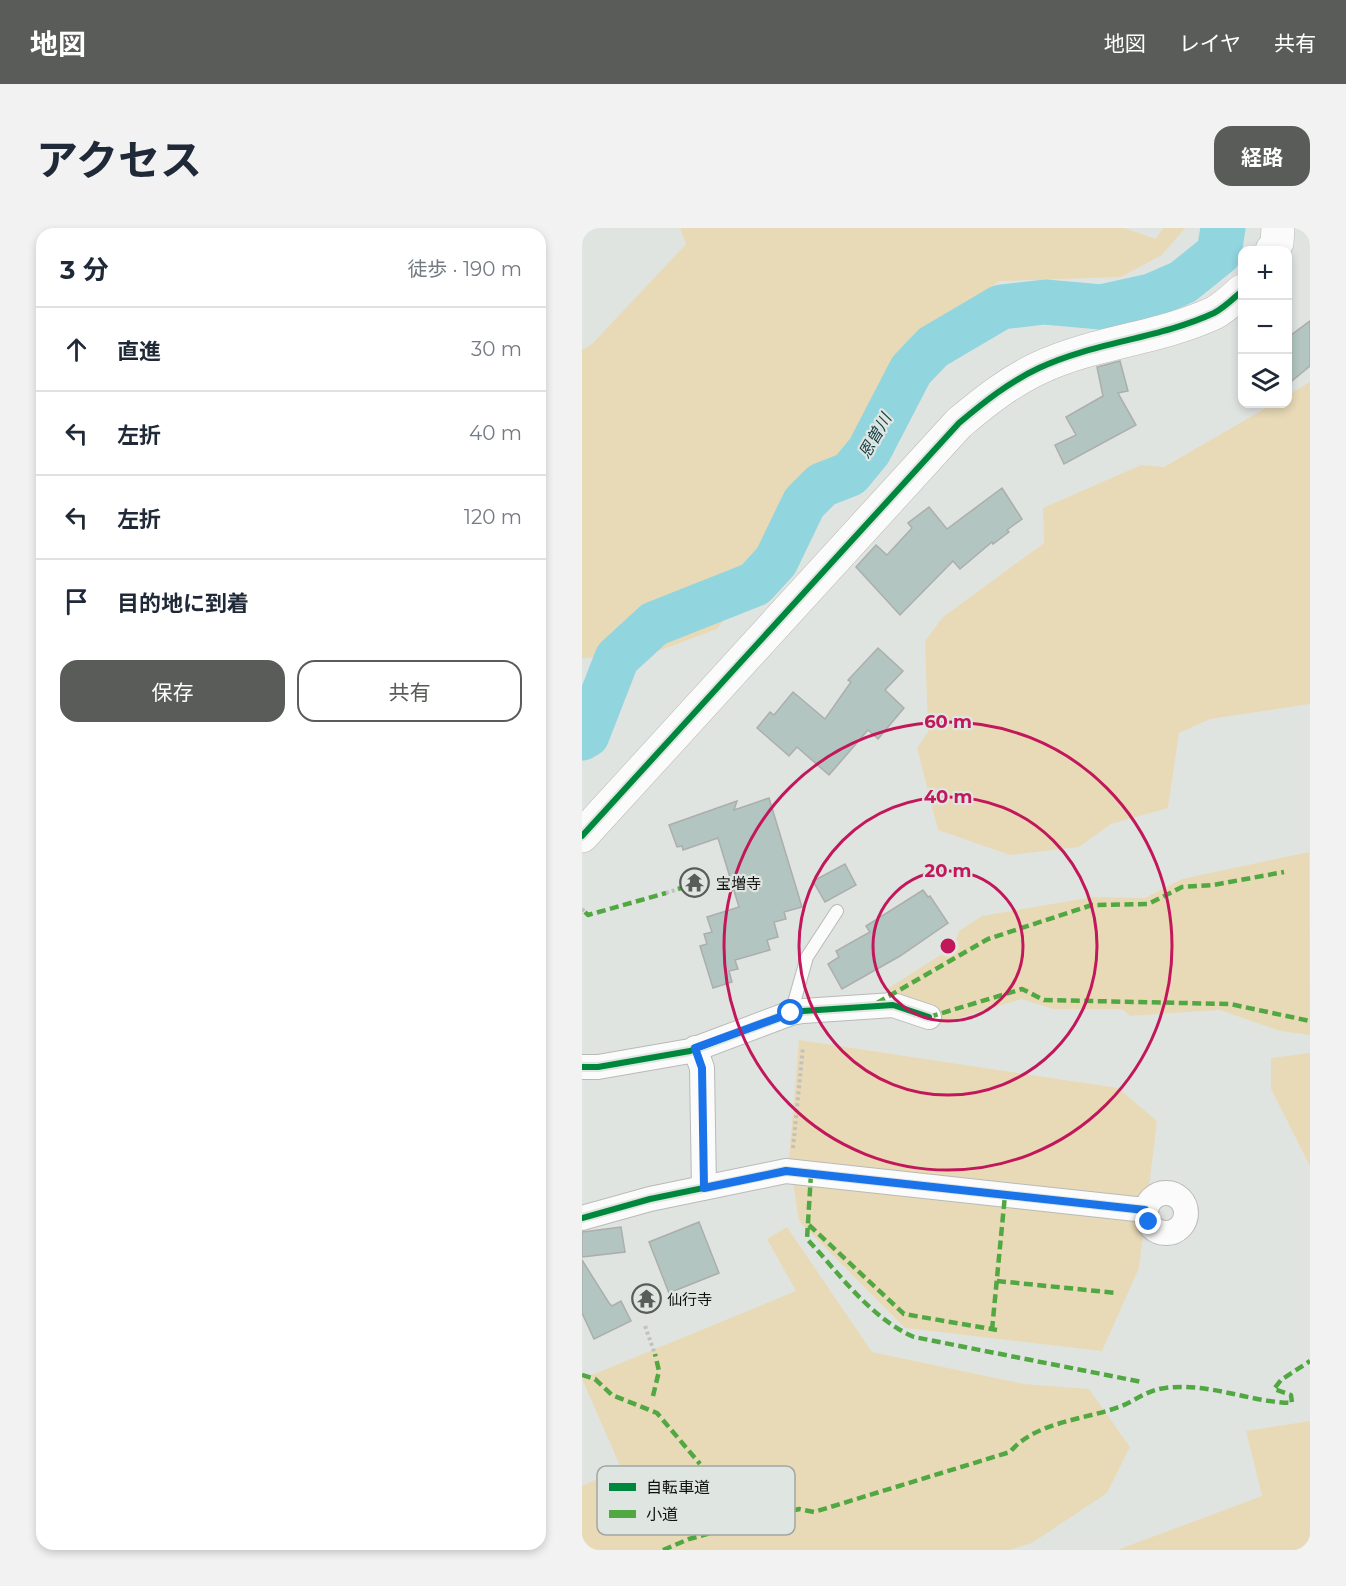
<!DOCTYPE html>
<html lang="ja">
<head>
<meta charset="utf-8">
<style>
  :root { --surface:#fff; --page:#f2f2f3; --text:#1f2937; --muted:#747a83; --line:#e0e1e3; --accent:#595c59 }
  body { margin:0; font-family:Montserrat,"Noto Sans JP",sans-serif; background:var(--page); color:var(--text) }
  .controls { position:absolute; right:18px; top:18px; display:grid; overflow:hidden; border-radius:12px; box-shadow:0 3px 9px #0003 }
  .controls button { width:54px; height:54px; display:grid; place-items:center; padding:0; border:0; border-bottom:2px solid var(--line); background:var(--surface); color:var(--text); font:30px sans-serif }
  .stop { position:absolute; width:18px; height:18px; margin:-14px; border:4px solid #1a73e8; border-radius:50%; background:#fff }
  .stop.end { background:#1a73e8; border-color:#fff; box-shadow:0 2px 6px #0008 }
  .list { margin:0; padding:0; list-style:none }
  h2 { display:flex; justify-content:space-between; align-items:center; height:78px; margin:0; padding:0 24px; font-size:26px }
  h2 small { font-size:20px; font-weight:400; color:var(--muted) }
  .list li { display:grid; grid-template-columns:39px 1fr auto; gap:18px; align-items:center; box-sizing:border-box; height:84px; padding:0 24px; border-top:2px solid var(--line) }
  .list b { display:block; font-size:22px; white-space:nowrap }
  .list em { font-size:20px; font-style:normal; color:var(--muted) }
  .actions { display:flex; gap:12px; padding:18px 24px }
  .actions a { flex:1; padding:14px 0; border:2px solid var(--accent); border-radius:18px; text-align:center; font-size:21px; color:var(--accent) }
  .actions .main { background:var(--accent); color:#fff }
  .icon { flex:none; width:33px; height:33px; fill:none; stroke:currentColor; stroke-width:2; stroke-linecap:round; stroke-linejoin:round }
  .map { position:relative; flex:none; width:728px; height:1322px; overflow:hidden; border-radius:18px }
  header { display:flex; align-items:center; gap:36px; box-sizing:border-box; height:84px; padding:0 30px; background:var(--accent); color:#fff }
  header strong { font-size:28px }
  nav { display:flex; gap:33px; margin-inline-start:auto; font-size:21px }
  .intro { display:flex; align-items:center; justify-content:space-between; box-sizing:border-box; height:144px; padding:0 36px }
  h1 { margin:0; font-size:42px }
  .button { padding:15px 27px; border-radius:18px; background:var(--accent); color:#fff; font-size:21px; font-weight:700 }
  main { display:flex; gap:36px; padding:0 36px }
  aside { flex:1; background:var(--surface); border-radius:18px; box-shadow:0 3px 9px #0003 }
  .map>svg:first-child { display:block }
  .green { fill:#e8dab7 }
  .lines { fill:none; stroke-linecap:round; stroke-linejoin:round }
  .river { stroke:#91d5df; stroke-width:45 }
  .building { fill:#b2c5c0; stroke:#abaeac; stroke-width:1.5 }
  .lane-casing { stroke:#b8bab8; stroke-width:14 }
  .street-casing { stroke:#b8bab8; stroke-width:26 }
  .secondary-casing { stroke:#b8bab8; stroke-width:34 }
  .path { stroke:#c0c1c0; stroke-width:4; stroke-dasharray:3 3; stroke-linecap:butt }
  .lane { stroke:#fafbfa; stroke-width:12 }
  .street { stroke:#fafbfa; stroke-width:24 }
  .secondary { stroke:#fafbfa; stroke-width:33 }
  .quiet { stroke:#51a842; stroke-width:4.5; stroke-dasharray:9 4.5; stroke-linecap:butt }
  .cycleway-casing { stroke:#dfe5e0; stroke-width:10 }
  .cycleway { stroke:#00873e; stroke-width:6 }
  .route { stroke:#1a73e8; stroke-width:8 }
  .ring { fill:none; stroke:#c2185b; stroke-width:3 }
  .labels { text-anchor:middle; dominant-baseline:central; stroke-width:4.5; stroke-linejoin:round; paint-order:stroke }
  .poi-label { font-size:15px; fill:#101210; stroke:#dfe5e0; text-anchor:start }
  .water-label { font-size:16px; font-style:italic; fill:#103e44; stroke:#dfe5e0 }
  .key { fill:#dfe5e0; stroke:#a1a6a2; stroke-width:1.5 }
  .key-label { font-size:16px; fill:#101210 }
  .centre { fill:#c2185b; stroke:#dfe5e0; stroke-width:3 }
  .ring-label { font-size:18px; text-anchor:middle; font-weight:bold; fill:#c2185b; stroke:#dfe5e0; stroke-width:4.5; stroke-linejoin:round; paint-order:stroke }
</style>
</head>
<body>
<header>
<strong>地図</strong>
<nav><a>地図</a><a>レイヤ</a><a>共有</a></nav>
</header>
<div class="intro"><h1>アクセス</h1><a class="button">経路</a></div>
<main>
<aside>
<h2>3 分<small>徒歩 · 190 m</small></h2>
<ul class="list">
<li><svg class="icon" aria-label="ahead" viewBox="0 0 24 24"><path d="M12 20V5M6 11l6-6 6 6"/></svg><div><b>直進</b></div><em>30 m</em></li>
<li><svg class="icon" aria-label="left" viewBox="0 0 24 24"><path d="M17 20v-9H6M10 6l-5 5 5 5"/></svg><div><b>左折</b></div><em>40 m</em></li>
<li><svg class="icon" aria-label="left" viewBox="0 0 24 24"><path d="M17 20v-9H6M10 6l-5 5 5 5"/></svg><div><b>左折</b></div><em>120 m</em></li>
<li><svg class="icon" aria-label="arrive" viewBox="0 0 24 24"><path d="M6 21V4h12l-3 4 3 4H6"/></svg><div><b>目的地に到着</b></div></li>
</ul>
<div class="actions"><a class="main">保存</a><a>共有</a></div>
</aside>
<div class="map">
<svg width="728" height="1322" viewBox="0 0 728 1322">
  <rect width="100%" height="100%" fill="#e0e4e1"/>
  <!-- green -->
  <path class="green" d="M 98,0 L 542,0 L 574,11 L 581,0 L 603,0 L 580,27 L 539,49 L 417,53 L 328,121 L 295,194 L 135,401 L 63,428 L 0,430 L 0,122 L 10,116 L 104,16 Z
    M 728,154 L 728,476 L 628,491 L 597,505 L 586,580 L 529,596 L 497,619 L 428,627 L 356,602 L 335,520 L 346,504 L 343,413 L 361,389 L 462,315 L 461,280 L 559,237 L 582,239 L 691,176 L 706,176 L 706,167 Z
    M 727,624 L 728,807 L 698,803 L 638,782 L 548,788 L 540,781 L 471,781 L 439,771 L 361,795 L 310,774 L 305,761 L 371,719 L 377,703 L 400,688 L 510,669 L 563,670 L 600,651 Z
    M 217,812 L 536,860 L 575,893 L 557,1040 L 520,1123 L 323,1100 L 217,993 L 207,930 Z
    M 728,825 L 728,938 L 689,861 L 689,830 Z
    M 205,999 L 290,1124 L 442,1156 L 507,1161 L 548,1219 L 525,1265 L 450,1315 L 427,1322 L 0,1322 L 0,1258 L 39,1240 L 0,1151 L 214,1063 L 185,1011 Z
    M 728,1193 L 728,1322 L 535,1322 L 680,1268 L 664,1203 Z"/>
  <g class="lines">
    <!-- river -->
    <path class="river" d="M 0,510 L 5,507 L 35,430 L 72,396 L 173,356 L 194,333 L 222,275 L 240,257 L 268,246 L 287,223 L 329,142 L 351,119 L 419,79 L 463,74 L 519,79 L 569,68 L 601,54 L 637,25 L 641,0"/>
  </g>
  <!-- building -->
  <path class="building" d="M 728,93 L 728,138 L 705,157 L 705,110 Z
    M 538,133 L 546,163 L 536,165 L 554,197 L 482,236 L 473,217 L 494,207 L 484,189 L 521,168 L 515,139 Z
    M 420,260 L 440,291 L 425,302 L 427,304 L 411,316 L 410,314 L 378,341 L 371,333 L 318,387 L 274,339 L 294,317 L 305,327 L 330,300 L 326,295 L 347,279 L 365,301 Z
    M 296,420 L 321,443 L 303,462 L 322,480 L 296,511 L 286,502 L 247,547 L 215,519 L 207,528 L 175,500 L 188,484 L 192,487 L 211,464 L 243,491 L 269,454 L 266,452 Z
    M 187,570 L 220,679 L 202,684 L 204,691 L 192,694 L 196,709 L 185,712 L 188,722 L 153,732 L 156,741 L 147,743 L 150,754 L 131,760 L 118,718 L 125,716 L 122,706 L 130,704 L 125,689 L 157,679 L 136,610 L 101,622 L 100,618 L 95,619 L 87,597 L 155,573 L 152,582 Z
    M 263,636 L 274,657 L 243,674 L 231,653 Z
    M 341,662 L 346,669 L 348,668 L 366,695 L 318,728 L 260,761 L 246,736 L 257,729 L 254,723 L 288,704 L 284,698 Z
    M 117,994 L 137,1045 L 87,1065 L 67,1014 Z
    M 39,999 L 43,1024 L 0,1029 L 0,1004 Z
    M 0,1032 L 27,1075 L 30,1078 L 39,1073 L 49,1093 L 12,1111 L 0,1085 Z"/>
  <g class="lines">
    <defs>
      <path id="lane" d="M 209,785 L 225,729 L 255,683"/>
      <path id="street" d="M 113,820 L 120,840 L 122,960
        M 0,839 L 16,839 L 108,823 L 209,785 L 221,783 L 311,777 L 347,789
        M564 985a20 20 0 1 1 40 0a20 20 0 1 1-40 0Z
        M 0,990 L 68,971 L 204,943 L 563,982"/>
      <path id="secondary" d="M 690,22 L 695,15 L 696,0
        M 0,608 L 377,195 C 402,174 427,154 457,140 C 512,114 576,111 632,85 C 642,80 652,70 660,63"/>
    </defs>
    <!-- lane casing -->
    <use href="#lane" class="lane-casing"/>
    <!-- street casing -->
    <use href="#street" class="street-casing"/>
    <!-- secondary casing -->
    <use href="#secondary" class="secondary-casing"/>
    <!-- path -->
    <path class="path" d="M 84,665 L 96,661
      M 0,681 L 3,684
      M 211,920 L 221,819
      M 63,1098 L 73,1126"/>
    <!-- lane -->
    <use href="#lane" class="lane"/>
    <!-- street -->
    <use href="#street" class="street"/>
    <!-- secondary -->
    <use href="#secondary" class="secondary"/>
    <!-- quiet -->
    <path class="quiet" d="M 96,661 L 125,652
      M 3,684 L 6,687 L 84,665
      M 295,775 L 406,711 L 510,677 L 566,676 L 600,659 L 631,657 L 702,644
      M 347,789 L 440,761 L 462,772 L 648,776 L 728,793
      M 229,946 L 225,1011 C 257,1045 288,1090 332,1109 L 560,1154
      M 227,997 L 322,1086 L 415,1102
      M 415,1053 L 535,1065
      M 410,1102 L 423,967
      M 0,1147 L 13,1151 L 30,1167 L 75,1185 L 118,1236
      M 71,1168 L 77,1143 L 73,1126
      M 81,1322 L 107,1311 L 217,1281 L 232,1284 L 428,1224 C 453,1194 501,1192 537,1179 C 553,1173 565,1162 583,1160 C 626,1154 667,1174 710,1175 L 709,1167 L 692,1161 L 699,1152 L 728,1133"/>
    <defs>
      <path id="cycleway" d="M 0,608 L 377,195 C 402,174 427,154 457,140 C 512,114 576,111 632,85 C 642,80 652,70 660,63
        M 0,839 L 16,839 L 108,823 L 209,785 L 221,783 L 311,777 L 347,789
        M 0,990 L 68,971 L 204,943 L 563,982"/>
    </defs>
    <!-- cycleway casing -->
    <use href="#cycleway" class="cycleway-casing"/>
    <!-- cycleway -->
    <use href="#cycleway" class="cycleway"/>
  </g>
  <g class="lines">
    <!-- route -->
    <path class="route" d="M 209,785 L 113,820 L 120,840 L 122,960 L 204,943 L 563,982 L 567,994"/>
  </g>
  <!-- distance rings -->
  <g class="ring">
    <circle cx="366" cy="718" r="75"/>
    <circle cx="366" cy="718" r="149"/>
    <circle cx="366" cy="718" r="224"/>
  </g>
  <!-- icons -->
  <defs>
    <symbol id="temple-ring" viewBox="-11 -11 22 22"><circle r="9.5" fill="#dfe5e0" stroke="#595c59" stroke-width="1.5"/><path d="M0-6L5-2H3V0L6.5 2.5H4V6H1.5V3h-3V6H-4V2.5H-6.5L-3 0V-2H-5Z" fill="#595c59"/></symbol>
  </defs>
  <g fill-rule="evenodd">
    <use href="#temple-ring" x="96" y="638" width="33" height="33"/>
    <use href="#temple-ring" x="48" y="1054" width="33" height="33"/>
  </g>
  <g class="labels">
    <!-- poi labels -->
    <g class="poi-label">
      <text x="134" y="655">宝増寺</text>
      <text x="85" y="1071">仙行寺</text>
    </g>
    <!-- water labels -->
    <g class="water-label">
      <text transform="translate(293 208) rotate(-60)">恩曽川</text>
    </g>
  </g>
  <!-- legend -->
  <rect x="15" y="1238" width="198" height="69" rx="9" class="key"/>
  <rect x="27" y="1255" width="27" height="8" fill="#00873e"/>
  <rect x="27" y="1282" width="27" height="8" fill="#51a842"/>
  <g class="key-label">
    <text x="64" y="1265">自転車道</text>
    <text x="64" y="1292">小道</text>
  </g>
  <circle cx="366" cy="718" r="9" class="centre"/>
  <g class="ring-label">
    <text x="366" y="500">60 m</text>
    <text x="366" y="575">40 m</text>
    <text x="366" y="649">20 m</text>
  </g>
</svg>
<div class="controls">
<button>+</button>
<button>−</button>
<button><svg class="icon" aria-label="layers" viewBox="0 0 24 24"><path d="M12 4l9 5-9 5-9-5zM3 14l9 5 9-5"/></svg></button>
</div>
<div class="stop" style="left:209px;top:785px"></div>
<div class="stop end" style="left:567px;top:994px"></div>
</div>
</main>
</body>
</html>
